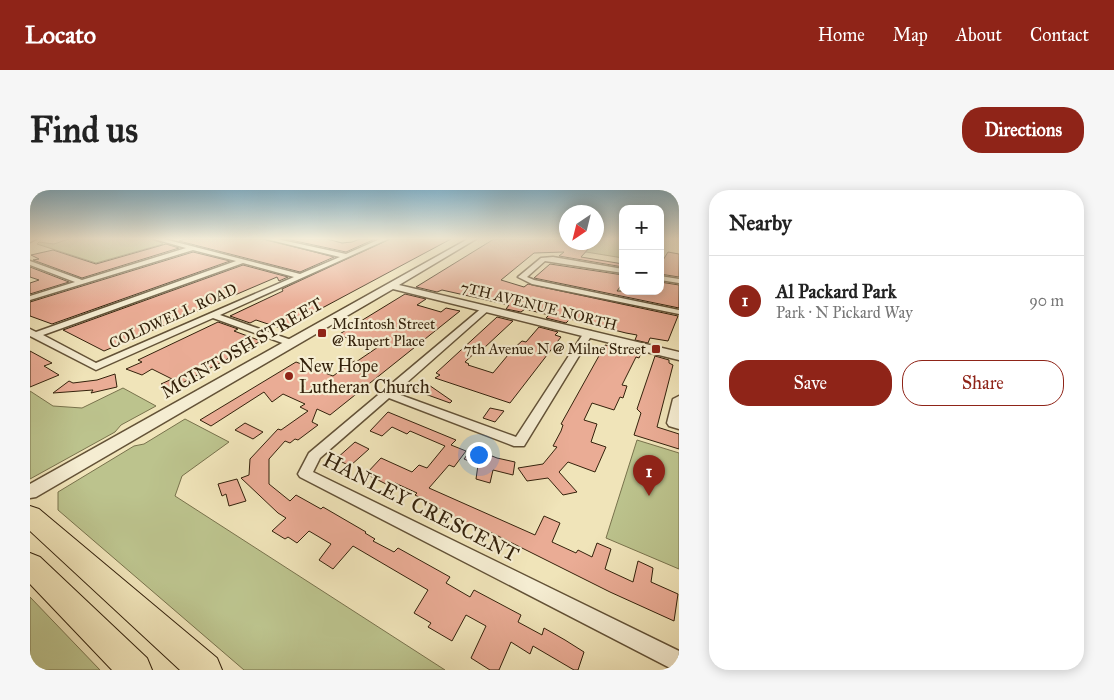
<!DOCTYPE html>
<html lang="en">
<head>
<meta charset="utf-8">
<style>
  :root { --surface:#fff; --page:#f6f6f6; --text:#222; --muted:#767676; --line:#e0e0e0; --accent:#8f2418 }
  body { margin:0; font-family:"IM FELL Great Primer",serif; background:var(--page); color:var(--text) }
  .controls { position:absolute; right:15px; top:15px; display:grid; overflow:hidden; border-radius:10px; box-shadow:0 2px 12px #0003 }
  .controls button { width:45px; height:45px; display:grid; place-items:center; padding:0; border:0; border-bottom:1px solid var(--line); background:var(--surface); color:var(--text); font:25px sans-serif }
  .compass { position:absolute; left:529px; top:15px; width:45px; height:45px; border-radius:50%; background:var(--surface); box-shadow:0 2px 12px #0003; rotate:215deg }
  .you { position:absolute; left:448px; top:264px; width:18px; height:18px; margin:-12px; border:4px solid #fff; border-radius:50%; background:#1a73e8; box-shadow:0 0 0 8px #1a73e833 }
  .badge { display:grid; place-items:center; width:32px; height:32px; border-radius:50%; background:var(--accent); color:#fff; font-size:16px; font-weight:700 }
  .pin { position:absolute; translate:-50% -41px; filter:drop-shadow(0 1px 2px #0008) }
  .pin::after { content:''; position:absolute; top:26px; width:18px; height:15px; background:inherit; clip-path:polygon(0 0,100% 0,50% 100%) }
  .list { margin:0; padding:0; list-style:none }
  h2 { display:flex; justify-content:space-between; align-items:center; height:65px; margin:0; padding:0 20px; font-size:21px }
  h2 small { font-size:16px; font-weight:400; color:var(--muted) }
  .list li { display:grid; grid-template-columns:32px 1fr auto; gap:15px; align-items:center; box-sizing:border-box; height:90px; padding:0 20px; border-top:1px solid var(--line) }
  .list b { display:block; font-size:19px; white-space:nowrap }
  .list p { margin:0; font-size:16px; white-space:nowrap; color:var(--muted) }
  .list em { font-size:16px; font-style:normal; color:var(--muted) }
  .actions { display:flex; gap:10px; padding:15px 20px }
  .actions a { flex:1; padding:11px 0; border:1px solid var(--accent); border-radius:20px; text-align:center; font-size:18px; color:var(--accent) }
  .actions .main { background:var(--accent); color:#fff }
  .map { position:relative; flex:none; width:649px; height:480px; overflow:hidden; border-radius:20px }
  header { display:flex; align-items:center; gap:30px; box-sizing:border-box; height:70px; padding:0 25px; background:var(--accent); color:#fff }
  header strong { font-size:24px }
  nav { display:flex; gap:28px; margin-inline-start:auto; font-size:18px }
  .intro { display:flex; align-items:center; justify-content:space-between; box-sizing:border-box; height:120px; padding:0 30px }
  h1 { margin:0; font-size:35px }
  .button { padding:12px 22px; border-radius:20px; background:var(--accent); color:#fff; font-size:18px; font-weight:700 }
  main { display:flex; gap:30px; padding:0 30px }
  aside { flex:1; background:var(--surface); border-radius:20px; box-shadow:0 2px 12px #0003 }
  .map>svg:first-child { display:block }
  .green { fill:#bcc38d; stroke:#78724c }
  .building { fill:#eaac95; stroke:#34220c }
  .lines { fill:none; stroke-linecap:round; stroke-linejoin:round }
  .minor-casing { stroke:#635237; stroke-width:3 }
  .tertiary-casing { stroke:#635237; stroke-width:3 }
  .primary-casing { stroke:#34220c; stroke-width:2 }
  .minor { fill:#f5edd2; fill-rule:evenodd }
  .tertiary { fill:#f5edd2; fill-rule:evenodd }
  .primary { fill:#f0e4b9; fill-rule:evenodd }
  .poi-dot { fill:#8f2418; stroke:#f5edd2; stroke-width:2 }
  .labels { text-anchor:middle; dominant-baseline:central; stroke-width:4.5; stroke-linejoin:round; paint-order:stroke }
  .far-street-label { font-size:15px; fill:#34220c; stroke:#f5edd2 }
  .far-poi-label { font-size:15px; fill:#34220c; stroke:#f5edd2; text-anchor:start }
  .street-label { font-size:18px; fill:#34220c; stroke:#f5edd2 }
  .poi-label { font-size:18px; fill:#34220c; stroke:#f5edd2; text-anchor:start }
  .near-street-label { font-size:21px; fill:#34220c; stroke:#f5edd2 }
</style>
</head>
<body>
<header>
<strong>Locato</strong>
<nav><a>Home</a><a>Map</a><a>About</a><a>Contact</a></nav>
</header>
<div class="intro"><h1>Find us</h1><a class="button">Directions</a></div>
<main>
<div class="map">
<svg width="649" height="480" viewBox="0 0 649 480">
  <rect width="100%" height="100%" fill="#f0e4b9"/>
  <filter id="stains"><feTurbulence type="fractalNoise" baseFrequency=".004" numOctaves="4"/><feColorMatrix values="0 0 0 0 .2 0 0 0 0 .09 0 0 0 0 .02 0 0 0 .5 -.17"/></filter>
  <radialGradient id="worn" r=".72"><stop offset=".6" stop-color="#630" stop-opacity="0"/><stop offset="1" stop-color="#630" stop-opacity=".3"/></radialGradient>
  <!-- green -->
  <path class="green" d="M 39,49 L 124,49 L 133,54 L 66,73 L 7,54 L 9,52 L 24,54 Z
    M 567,49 L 593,49 L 593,68 L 550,61 L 556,53 L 566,52 Z
    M 93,198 L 126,216 L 91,235 L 85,242 L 0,289 L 0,201 L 23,216 L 52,218 Z
    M 155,229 L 199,252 L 152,286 L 145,306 L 415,480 L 214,480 L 28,320 L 28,302 L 104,256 L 114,254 Z
    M 607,250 L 649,263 L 649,379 L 576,348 Z
    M 0,407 L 70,480 L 0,480 Z"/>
  <!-- building -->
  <path class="building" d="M 156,49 L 234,49 L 304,67 L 270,82 L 149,51 Z
    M 256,49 L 297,49 L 312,53 L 322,52 L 330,49 L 345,49 L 316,62 Z
    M 360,49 L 421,49 L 253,139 L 226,130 L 220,133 L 200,126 L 253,101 L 252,99 Z
    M 464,49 L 536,49 L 536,52 L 560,57 L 551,67 L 593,74 L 593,77 L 529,66 L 534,62 L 504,63 L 471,90 L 494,97 L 498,94 L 648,126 L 638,151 L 620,148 L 618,153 L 605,150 L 607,145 L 596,143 L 540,129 L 536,133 L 516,128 L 519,125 L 495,119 L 491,122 L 476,119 L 479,115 L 412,100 L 407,102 L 386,97 Z
    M 136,54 L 149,58 L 52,88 L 3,70 L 9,69 L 1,65 L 23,60 L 66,74 Z
    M 163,62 L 200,71 L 22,134 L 0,126 L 0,112 Z
    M 638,62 L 649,64 L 649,87 L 630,84 L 630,75 Z
    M 520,74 L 593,85 L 593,93 L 587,101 L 630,101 L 630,92 L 649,95 L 649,118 L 504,88 Z
    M 213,75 L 258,87 L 249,91 L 247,87 L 74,161 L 33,140 Z
    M 0,77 L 39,92 L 0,104 L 0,93 L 9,90 L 0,87 Z
    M 375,104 L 396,109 L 387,115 L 411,122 L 416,118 L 430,121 L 300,225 L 287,219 L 282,232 L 288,235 L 268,250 L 265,249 L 260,253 L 255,251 L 239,269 L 239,294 L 260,311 L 266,305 L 291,319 L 293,317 L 336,342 L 335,343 L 345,349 L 343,351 L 364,362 L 368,358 L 420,387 L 416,393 L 440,407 L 444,400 L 491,425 L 488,432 L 512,445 L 514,438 L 535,450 L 554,462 L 548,480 L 544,480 L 503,456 L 500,464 L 481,452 L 469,480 L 460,480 L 441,468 L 456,436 L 436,425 L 422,451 L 398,437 L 401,433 L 384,423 L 398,400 L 323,356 L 303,379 L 289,370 L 301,354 L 279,341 L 267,353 L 258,347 L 255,349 L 242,341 L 256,328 L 248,323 L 211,288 L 219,285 L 220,269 L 248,239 L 251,240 L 278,221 L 270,217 L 275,214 L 253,204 L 242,212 L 234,202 L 181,236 L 170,230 L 266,172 L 303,186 L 324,171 L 326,172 L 351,155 L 325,147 L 321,149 L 308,145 Z
    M 467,127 L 483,131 L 454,158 L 451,157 L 435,172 L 439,174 L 438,175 L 463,183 L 483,159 L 492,151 L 496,152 L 509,137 L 528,142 L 525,145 L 531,147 L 480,213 L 405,188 L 410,185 L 406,183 Z
    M 188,132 L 208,139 L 204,141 L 231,151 L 141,199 L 131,194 L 142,189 L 122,179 L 112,185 L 96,179 L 112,172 L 108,170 Z
    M 575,155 L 611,163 L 609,168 L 606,167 L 592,195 L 597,196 L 593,208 L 590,207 L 584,220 L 562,213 L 554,230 L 567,234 L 561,252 L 576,257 L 565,282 L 538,272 L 529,282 L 547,302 L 533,305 L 518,288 L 497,291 L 488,278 L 513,274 L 527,257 L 523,256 L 531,241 L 533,235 L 531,234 Z
    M 0,161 L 22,173 L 14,176 L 29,185 L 0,197 Z
    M 625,166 L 639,170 L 639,173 L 643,175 L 627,237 L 649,244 L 649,259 L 604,245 L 611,223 L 607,219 Z
    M 85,184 L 87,197 L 61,203 L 63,200 L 23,203 L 39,191 L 43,193 L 67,190 Z
    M 396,193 L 422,211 L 420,213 L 384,200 Z
    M 460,218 L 474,221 L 465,232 L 453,228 Z
    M 358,222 L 426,250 L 421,255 L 436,261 L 424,277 L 419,275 L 399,298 L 505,345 L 514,326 L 530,333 L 522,352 L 546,363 L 548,360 L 562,367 L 567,353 L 581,359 L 575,379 L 603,392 L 608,371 L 623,378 L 621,392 L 648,404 L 644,431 L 580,402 L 442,333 L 439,336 L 420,327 L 422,325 L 385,305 L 387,303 L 365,293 L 362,297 L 336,284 L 351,268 L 382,282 L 389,275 L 397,278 L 415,256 L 380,241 L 377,244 L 362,237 L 352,246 L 340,241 Z
    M 215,233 L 233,242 L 223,249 L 205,240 Z
    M 325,252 L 339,259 L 320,276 L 306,269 Z
    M 442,258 L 467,268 L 485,272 L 483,285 L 463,280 L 460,293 L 446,289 L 448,275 L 434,269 Z
    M 207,289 L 216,311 L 199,316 L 196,304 L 192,306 L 188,294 Z"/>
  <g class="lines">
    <defs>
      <path id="minor" d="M 0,49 L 6,49 L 0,52 Z
        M 124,49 L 134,49 L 270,84 L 310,67 L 236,49 L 247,49 L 316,64 L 350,49 L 358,49 L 190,125 L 264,151 L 264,155 L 258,155 L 183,128 L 66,180 L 0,146 L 0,139 L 6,142 L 206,71 L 163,60 L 0,110 L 0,106 L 45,92 L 0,75 L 0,71 L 52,90 L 156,58 ZM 213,73 L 264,87 L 66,173 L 13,145 Z
        M 523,67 L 593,79 L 593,83 L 515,71 L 497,87 L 504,90 L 649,120 L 649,124 L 502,94 L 488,87 L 511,68 Z
        M 630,86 L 649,89 L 649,93 L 630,90 Z
        M 453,117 L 460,119 L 365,203 L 486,247 L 555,141 L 561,141 L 563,143 L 494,256 L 484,256 L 359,208 L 290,268 L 283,282 L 649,461 L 649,480 L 642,479 L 270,287 L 268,284 L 279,263 Z
        M 649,206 L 649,239 L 639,236 L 637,233 L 643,209 Z"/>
      <path id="tertiary" d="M 438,49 L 446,49 L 369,95 L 649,162 L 649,170 L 363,99 L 6,307 L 0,308 L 0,294 Z"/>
      <path id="primary" d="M 0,316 L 9,319 L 187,468 L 192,480 L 150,480 L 0,341 Z
        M 0,363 L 10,367 L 117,468 L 122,480 L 82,480 L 0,394 Z"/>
    </defs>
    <!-- minor casing -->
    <use href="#minor" class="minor-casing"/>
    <!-- tertiary casing -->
    <use href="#tertiary" class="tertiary-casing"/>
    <!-- primary casing -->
    <use href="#primary" class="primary-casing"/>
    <!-- minor -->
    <use href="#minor" class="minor"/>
    <!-- tertiary -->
    <use href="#tertiary" class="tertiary"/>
    <!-- primary -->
    <use href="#primary" class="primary"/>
  </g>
  <!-- sky -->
  <linearGradient id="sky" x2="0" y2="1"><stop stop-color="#89b8cf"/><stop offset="0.42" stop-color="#f8f3e0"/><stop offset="1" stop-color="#f8f3e0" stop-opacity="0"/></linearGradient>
  <rect width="649" height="116" fill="url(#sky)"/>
  <!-- markers -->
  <g class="poi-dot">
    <rect x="287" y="138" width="10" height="10" rx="2.5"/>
    <rect x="621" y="154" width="10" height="10" rx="2.5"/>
    <circle cx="259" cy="186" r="5"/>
  </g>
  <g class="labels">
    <!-- far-street labels -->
    <g class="far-street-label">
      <text transform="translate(509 116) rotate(14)">7TH AVENUE NORTH</text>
      <text transform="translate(143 126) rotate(-24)">COLDWELL ROAD</text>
    </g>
    <!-- far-poi labels -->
    <g class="far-poi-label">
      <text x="302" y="134">McIntosh Street<tspan x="302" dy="17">@ Rupert Place</tspan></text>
      <text x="616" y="159" text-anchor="end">7th Avenue N @ Milne Street</text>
    </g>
    <!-- street labels -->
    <g class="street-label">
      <text transform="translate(212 158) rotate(-30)">MCINTOSH STREET</text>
    </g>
    <!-- poi labels -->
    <g class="poi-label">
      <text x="269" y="176">New Hope<tspan x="269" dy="21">Lutheran Church</tspan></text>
    </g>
    <!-- near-street labels -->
    <g class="near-street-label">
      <text transform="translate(391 317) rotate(27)">HANLEY CRESCENT</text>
    </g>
  </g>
  <rect width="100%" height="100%" filter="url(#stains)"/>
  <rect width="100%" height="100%" fill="url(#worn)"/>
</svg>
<div class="controls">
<button>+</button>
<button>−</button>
</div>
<svg class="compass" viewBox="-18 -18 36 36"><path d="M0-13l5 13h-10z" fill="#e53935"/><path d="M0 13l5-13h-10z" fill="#767676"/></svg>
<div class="you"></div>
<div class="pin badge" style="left:619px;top:306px">1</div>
</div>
<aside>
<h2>Nearby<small></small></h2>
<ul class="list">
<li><span class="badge">1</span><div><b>Al Packard Park</b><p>Park · N Pickard Way</p></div><em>90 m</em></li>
</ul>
<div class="actions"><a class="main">Save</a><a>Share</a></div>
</aside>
</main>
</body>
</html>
